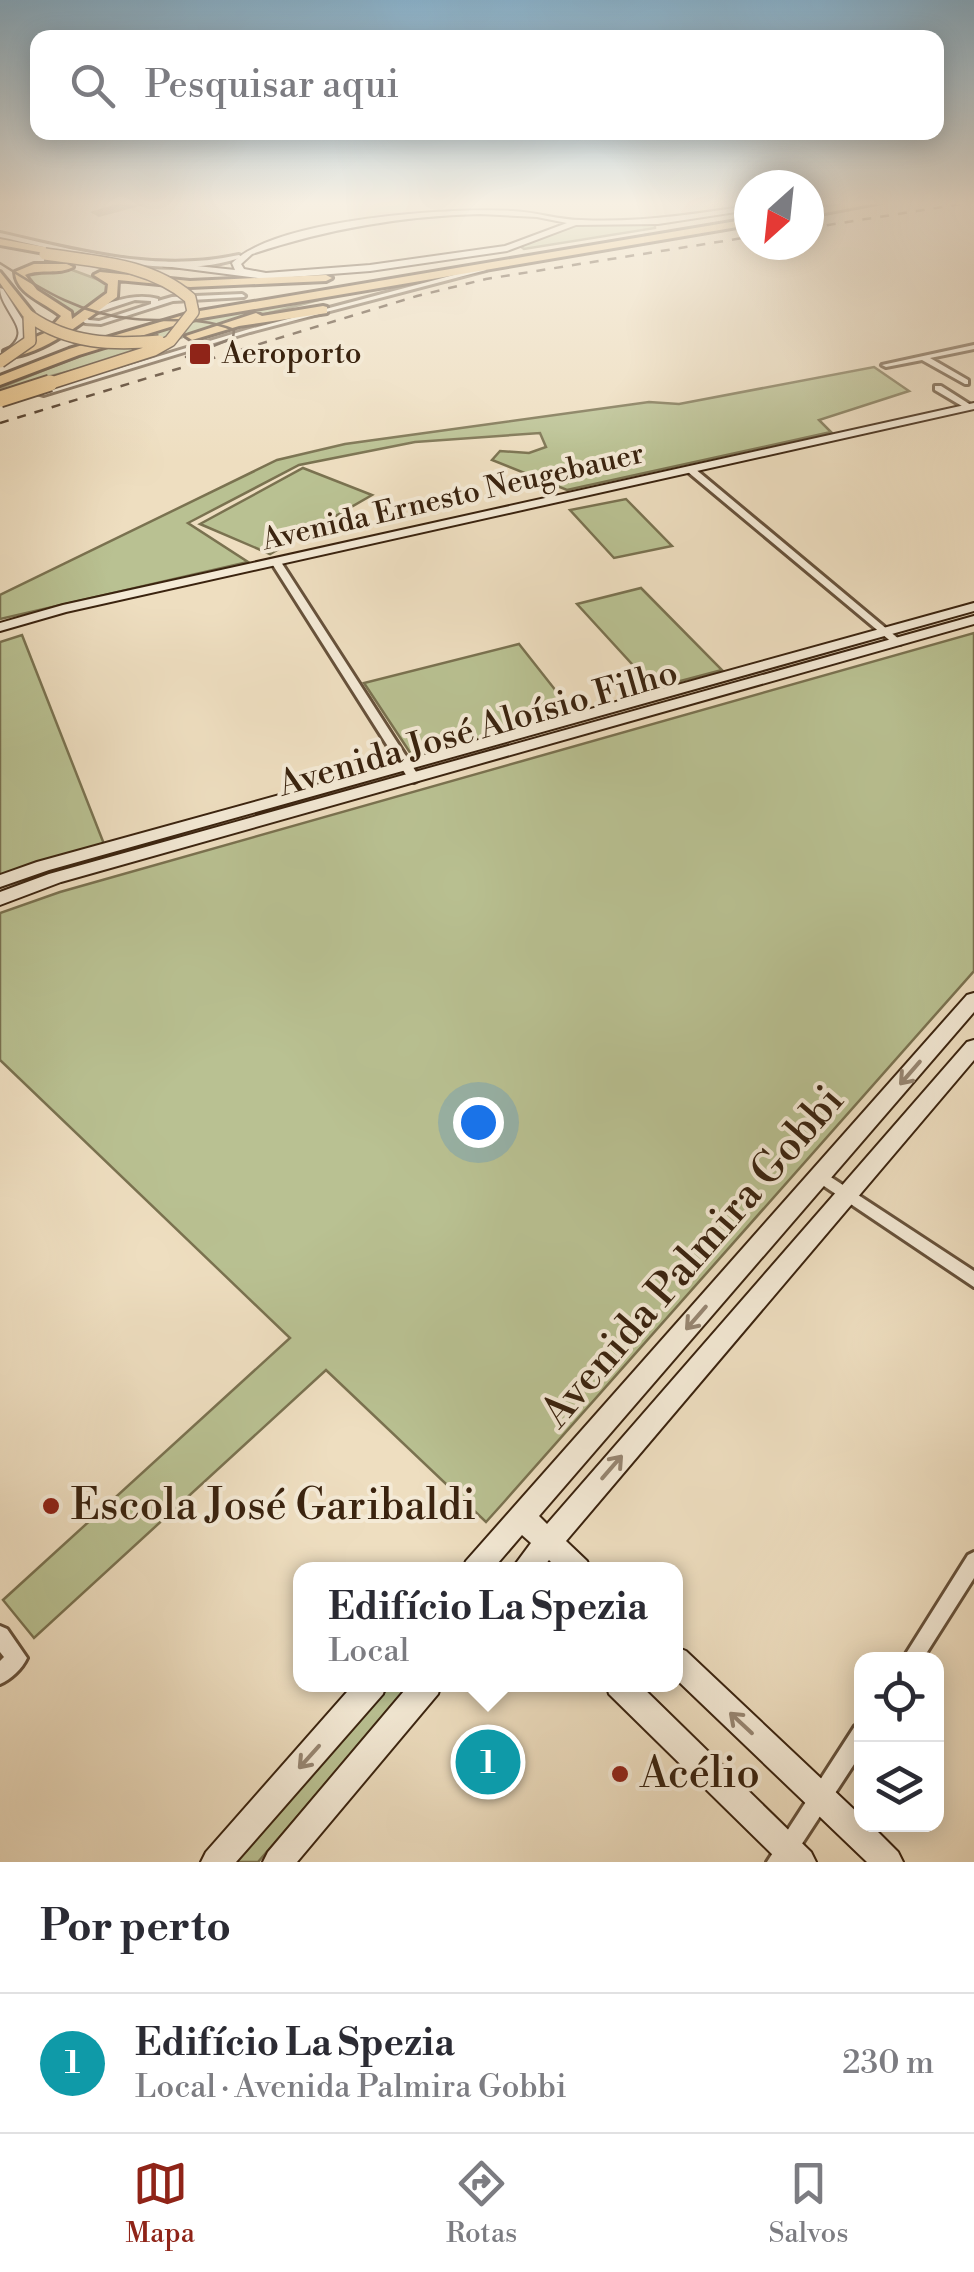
<!DOCTYPE html>
<html lang="pt">
<head>
<meta charset="utf-8">
<style>
  :root { --surface:#fff; --page:#f7f7f7; --text:#2b2b33; --muted:#7c7c81; --line:#e1e1e2; --accent:#8f2418 }
  body { margin:0; font-family:"Libre Bodoni",serif; background:var(--page); color:var(--text) }
  .controls { position:absolute; right:30px; bottom:30px; display:grid; overflow:hidden; border-radius:20px; box-shadow:0 5px 25px #0003 }
  .controls button { width:90px; height:90px; display:grid; place-items:center; padding:0; border:0; border-bottom:2px solid var(--line); background:var(--surface); color:var(--text); font:50px sans-serif }
  .compass { position:absolute; left:734px; top:170px; width:90px; height:90px; border-radius:50%; background:var(--surface); box-shadow:0 5px 25px #0003; rotate:207deg }
  .you { position:absolute; left:478px; top:1122px; width:35px; height:35px; margin:-25px; border:8px solid #fff; border-radius:50%; background:#1a73e8; box-shadow:0 0 0 15px #1a73e833 }
  .badge { display:grid; place-items:center; width:65px; height:65px; border-radius:50%; background:var(--accent); color:#fff; font-size:32px; font-weight:700 }
  .pin { position:absolute; translate:-50% -50%; border:5px solid #fff; box-shadow:0 2px 10px #0006 }
  .popup { position:absolute; left:293px; top:1562px; width:390px; height:130px; box-sizing:border-box; display:grid; place-content:center; border-radius:20px; background:var(--surface); filter:drop-shadow(0 2px 8px #0005); font-size:32px; white-space:nowrap; color:var(--muted) }
  .popup b { font-size:38px; color:var(--text) }
  .popup::after { content:''; position:absolute; left:50%; top:100%; margin-left:-20px; border:20px solid transparent; border-top-color:var(--surface) }
  .list { margin:0; padding:0; list-style:none }
  h2 { display:flex; justify-content:space-between; align-items:center; height:130px; margin:0; padding:0 40px; font-size:42px }
  h2 small { font-size:32px; font-weight:400; color:var(--muted) }
  .list li { display:grid; grid-template-columns:65px 1fr auto; gap:30px; align-items:center; box-sizing:border-box; height:140px; padding:0 40px; border-top:2px solid var(--line) }
  .list b { display:block; font-size:38px; white-space:nowrap }
  .list p { margin:0; font-size:32px; white-space:nowrap; color:var(--muted) }
  .list em { font-size:32px; font-style:normal; color:var(--muted) }
  .icon { flex:none; width:55px; height:55px; fill:none; stroke:currentColor; stroke-width:2; stroke-linecap:round; stroke-linejoin:round }
  .map { position:relative; flex:none; width:974px; height:1862px; overflow:hidden }
  .search { position:absolute; background:var(--surface); box-shadow:0 5px 25px #0003; left:30px; right:30px; top:30px; height:110px; display:flex; align-items:center; gap:25px; box-sizing:border-box; padding:0 35px; border-radius:20px; color:var(--muted); font-size:38px }
  .sheet { height:270px; background:var(--surface) }
  nav { display:flex; justify-content:space-around; align-items:center; box-sizing:border-box; height:140px; border-top:2px solid var(--line); background:var(--surface); font-size:28px; color:var(--muted) }
  nav a { display:grid; justify-items:center; gap:5px }
  nav .on { color:var(--accent) }
  .map>svg:first-child { display:block }
  .green { fill:#b9c192; stroke:#7a7250; stroke-width:2.5 }
  .lines { fill:none; stroke-linecap:round; stroke-linejoin:round }
  .taxiway { fill:#948068; fill-rule:evenodd }
  .street-casing { stroke:#67523b; stroke-width:6 }
  .secondary-casing { stroke:#3a230f; stroke-width:4 }
  .highway-casing { stroke:#3a230f; stroke-width:6 }
  .street { fill:#f4ead6; fill-rule:evenodd }
  .secondary { fill:#f4ead6; fill-rule:evenodd }
  .highway { fill:#e7bf80; fill-rule:evenodd }
  .tram { stroke:#3a230f; stroke-width:2.5 }
  .rail { stroke:#3a230f; stroke-width:2.5; stroke-dasharray:9 9; stroke-linecap:butt }
  .highway-bridge-far1-casing { stroke:#3a230f; stroke-width:14; stroke-linecap:butt }
  .highway-bridge-casing { stroke:#3a230f; stroke-width:19; stroke-linecap:butt }
  .highway-bridge-far1 { stroke:#e7bf80; stroke-width:11 }
  .highway-bridge { stroke:#e7bf80; stroke-width:15 }
  .oneway { stroke:#978672 }
  .poi-dot { fill:#8f2418; stroke:#f4ead6; stroke-width:4 }
  .labels { text-anchor:middle; dominant-baseline:central; stroke-width:8; stroke-linejoin:round; paint-order:stroke }
  .far-poi-label { font-size:30px; fill:#3a230f; stroke:#f4ead6; text-anchor:start }
  .far-street-label { font-size:30px; fill:#3a230f; stroke:#f4ead6 }
  .street-label { font-size:35px; fill:#3a230f; stroke:#f4ead6 }
  .near-street-label { font-size:42px; fill:#3a230f; stroke:#f4ead6 }
  .near-poi-label { font-size:42px; fill:#3a230f; stroke:#f4ead6; text-anchor:start }
</style>
</head>
<body>
<div class="map">
<svg width="974" height="1862" viewBox="0 0 974 1862">
  <rect width="100%" height="100%" fill="#eedec0"/>
  <filter id="stains"><feTurbulence type="fractalNoise" baseFrequency=".002" numOctaves="4"/><feColorMatrix values="0 0 0 0 .2 0 0 0 0 .09 0 0 0 0 .02 0 0 0 .5 -.17"/></filter>
  <radialGradient id="worn" r=".72"><stop offset=".6" stop-color="#630" stop-opacity="0"/><stop offset="1" stop-color="#630" stop-opacity=".3"/></radialGradient>
  <!-- green -->
  <path class="green" d="M 580,223 L 655,224 L 655,228 L 524,249 L 520,246 Z
    M 67,268 L 110,284 L 111,292 L 64,330 L 72,314 L 33,290 L 24,276 L 31,270 Z
    M 372,286 L 193,333 L 143,352 L 51,376 L 0,396 L 0,388 C 48,368 95,349 145,334 C 219,311 296,299 372,286 Z
    M 874,367 L 909,391 L 819,420 L 831,432 L 567,490 L 492,460 L 500,451 L 529,453 L 546,447 L 540,433 L 415,442 L 299,465 L 188,523 L 248,562 L 0,619 L 0,595 L 277,460 L 345,444 L 649,402 L 679,404 Z
    M 303,468 L 372,495 L 270,554 L 200,524 Z
    M 626,499 L 672,546 L 614,558 L 570,510 Z
    M 641,588 L 722,670 L 654,688 L 577,604 Z
    M 974,633 L 974,971 L 504,1502 L 486,1522 L 326,1370 L 34,1638 L 3,1600 L 290,1338 L 0,1060 L 0,913 L 60,892 Z
    M 22,635 L 104,844 L 0,879 L 0,642 Z
    M 519,644 L 575,715 L 415,760 L 364,683 Z
    M 391,1685 L 411,1685 L 258,1862 L 235,1862 Z"/>
  <g class="lines">
    <!-- taxiway -->
    <path class="taxiway" d="M 126,201 L 158,201 L 99,217 L 90,212 Z"/>
    <defs>
      <path id="street" d="M 0,233 C 79,251 158,273 239,255 L 242,257 C 173,283 70,252 0,237 Z
        M 484,267 L 486,270 L 250,332 L 44,395 L 37,393 L 246,330 Z
        M 242,294 L 245,296 L 244,297 L 173,301 L 101,324 L 85,323 L 79,317 L 82,315 L 89,320 L 99,321 L 151,304 L 151,301 L 135,300 L 89,315 L 84,314 C 106,303 134,292 158,299 L 158,301 L 172,297 Z
        M 974,345 L 974,349 L 930,358 L 968,380 L 968,384 L 965,384 L 922,360 L 886,367 L 882,365 Z
        M 935,386 L 941,386 L 974,407 L 967,409 L 935,390 Z
        M 688,468 L 694,468 L 900,640 L 900,644 L 894,644 L 688,472 Z
        M 276,559 L 281,562 L 420,778 L 418,780 L 414,782 L 408,778 L 271,562 Z
        M 820,1170 L 974,1271 L 974,1287 L 815,1180 L 813,1176 L 815,1172 Z
        M 974,1552 L 974,1578 L 922,1660 L 902,1660 L 968,1555 Z
        M 0,1626 L 7,1629 L 27,1658 C 22,1669 11,1679 0,1684 L 0,1661 L 4,1657 L 0,1652 Z
        M 862,1723 L 862,1752 L 790,1862 L 767,1862 L 855,1726 Z"/>
      <path id="secondary" d="M 749,206 L 749,210 L 658,224 L 576,225 L 507,251 L 370,271 L 266,279 L 164,266 L 168,263 L 235,270 L 232,263 C 276,219 450,207 513,211 C 536,212 559,220 581,220 C 638,223 693,214 749,206 ZM 480,214 L 537,217 L 567,223 L 505,246 L 370,265 L 266,273 L 244,269 L 241,264 L 252,254 C 327,229 401,216 480,214 Z
        M 0,288 L 3,289 L 29,330 L 26,342 L 6,359 L 1,356 C 6,351 17,343 18,336 C 22,324 0,305 0,288 Z
        M 974,403 L 974,409 L 66,612 L 0,631 L 0,623 L 63,605 Z
        M 974,603 L 974,611 L 49,870 L 0,887 L 0,875 L 37,862 Z
        M 974,616 L 974,624 L 61,882 L 0,905 L 0,892 L 49,874 Z
        M 974,993 L 974,1012 L 539,1516 L 547,1524 L 967,1042 L 974,1040 L 974,1060 L 566,1541 L 587,1561 L 591,1570 L 559,1570 L 549,1560 L 541,1570 L 511,1570 L 531,1543 L 522,1535 L 492,1570 L 462,1570 L 466,1561 L 967,995 Z
        M 676,1647 L 686,1651 L 862,1817 L 862,1824 L 870,1824 L 898,1852 L 903,1862 L 867,1862 L 676,1679 Z
        M 354,1684 L 386,1684 L 383,1694 L 236,1862 L 201,1862 L 206,1852 Z
        M 410,1684 L 441,1684 L 438,1694 L 297,1862 L 263,1862 L 268,1852 Z
        M 606,1684 L 639,1684 L 811,1852 L 816,1862 L 780,1862 L 609,1694 Z"/>
      <path id="highway" d="M 863,201 L 887,201 L 809,216 L 809,210 Z
        M 749,219 L 749,225 L 196,319 L 79,355 L 0,385 L 0,376 L 69,349 L 194,312 Z
        M 0,239 L 72,252 L 78,255 L 72,258 L 0,245 Z
        M 34,264 L 67,264 L 73,267 C 59,275 41,268 25,275 L 37,290 L 71,312 L 72,319 L 107,293 L 108,284 L 94,275 L 100,272 L 190,281 L 326,275 L 332,278 L 326,281 L 190,287 L 118,280 L 117,297 C 88,318 41,358 4,357 L 4,351 L 47,332 L 61,316 C 44,302 16,294 15,272 Z
        M 0,272 L 33,313 L 33,319 L 25,319 L 0,283 Z
        M 323,306 L 327,307 L 327,313 L 239,326 L 192,340 L 186,336 L 256,313 L 262,316 Z"/>
    </defs>
    <!-- street casing -->
    <use href="#street" class="street-casing"/>
    <!-- secondary casing -->
    <use href="#secondary" class="secondary-casing"/>
    <!-- highway casing -->
    <use href="#highway" class="highway-casing"/>
    <!-- street -->
    <use href="#street" class="street"/>
    <!-- secondary -->
    <use href="#secondary" class="secondary"/>
    <!-- highway -->
    <use href="#highway" class="highway"/>
    <!-- tram -->
    <path class="tram" d="M 0,263 C 44,291 82,315 135,319 C 169,322 202,316 234,330 L 233,338 L 186,357"/>
    <!-- rail -->
    <path class="rail" d="M 809,228 L 974,202
      M 0,423 L 417,296 L 486,279 L 749,237"/>
    <defs>
      <path id="highway-bridge-far1" d="M 29,316 C 69,344 112,345 159,341
        M 0,362 L 30,341 L 29,316
        M 42,386 L 154,350 L 170,341 L 193,312 L 190,298 C 149,263 96,262 45,254"/>
      <path id="highway-bridge" d="M 0,399 L 50,383"/>
    </defs>
    <!-- highway-bridge-far1 casing -->
    <use href="#highway-bridge-far1" class="highway-bridge-far1-casing"/>
    <!-- highway-bridge casing -->
    <use href="#highway-bridge" class="highway-bridge-casing"/>
    <!-- highway-bridge-far1 -->
    <use href="#highway-bridge-far1" class="highway-bridge-far1"/>
    <!-- highway-bridge -->
    <use href="#highway-bridge" class="highway-bridge"/>
  </g>
  <!-- one-way arrows -->
  <defs><path id="oneway-shaft" d="M-6 0H5M1.5-3L5.5 0L1.5 3" fill="none" stroke-width="1.6" stroke-linecap="round" stroke-linejoin="round" transform="scale(2.5)"/></defs>
  <g class="oneway">
    <use href="#oneway-shaft" transform="translate(910 1073) rotate(131)"/>
    <use href="#oneway-shaft" transform="translate(696 1318) rotate(131)"/>
    <use href="#oneway-shaft" transform="translate(612 1467) rotate(-49)"/>
    <use href="#oneway-shaft" transform="translate(741 1723) rotate(-137)"/>
    <use href="#oneway-shaft" transform="translate(309 1757) rotate(132)"/>
  </g>
  <!-- sky -->
  <linearGradient id="sky" x2="0" y2="1"><stop stop-color="#89b7d5"/><stop offset="0.44" stop-color="#f7f0e3"/><stop offset="1" stop-color="#f7f0e3" stop-opacity="0"/></linearGradient>
  <rect width="974" height="462" fill="url(#sky)"/>
  <!-- markers -->
  <g class="poi-dot">
    <rect x="188" y="342" width="24" height="24" rx="5"/>
    <circle cx="51" cy="1506" r="10"/>
    <circle cx="620" cy="1774" r="10"/>
  </g>
  <g class="labels">
    <!-- far-poi labels -->
    <g class="far-poi-label">
      <text x="222" y="354">Aeroporto</text>
    </g>
    <!-- far-street labels -->
    <g class="far-street-label">
      <text transform="translate(453 497) rotate(-13)">Avenida Ernesto Neugebauer</text>
    </g>
    <!-- street labels -->
    <g class="street-label">
      <text transform="translate(478 729) rotate(-16)">Avenida José Aloísio Filho</text>
    </g>
    <!-- near-street labels -->
    <g class="near-street-label">
      <text transform="translate(693 1257) rotate(-49)">Avenida Palmira Gobbi</text>
    </g>
    <!-- near-poi labels -->
    <g class="near-poi-label">
      <text x="71" y="1506">Escola José Garibaldi</text>
      <text x="640" y="1774">Acélio</text>
    </g>
  </g>
  <rect width="100%" height="100%" filter="url(#stains)"/>
  <rect width="100%" height="100%" fill="url(#worn)"/>
</svg>
<div class="controls">
<button><svg class="icon" aria-label="locate" viewBox="0 0 24 24"><circle cx="12" cy="12" r="6"/><path d="M12 2v4M12 18v4M2 12h4M18 12h4"/></svg></button>
<button><svg class="icon" aria-label="layers" viewBox="0 0 24 24"><path d="M12 4l9 5-9 5-9-5zM3 14l9 5 9-5"/></svg></button>
</div>
<svg class="compass" viewBox="-18 -18 36 36"><path d="M0-13l5 13h-10z" fill="#e53935"/><path d="M0 13l5-13h-10z" fill="#7c7c81"/></svg>
<div class="you"></div>
<div class="pin badge" style="left:488px;top:1762px;background:#0f9aa8">1</div>
<div class="popup"><b>Edifício La Spezia</b>Local</div>
<div class="search"><svg class="icon" aria-label="search" viewBox="0 0 24 24"><circle cx="10" cy="10" r="6"/><path d="M15 15l6 6"/></svg>Pesquisar aqui</div>
</div>
<section class="sheet">
<h2>Por perto<small></small></h2>
<ul class="list">
<li><span class="badge" style="background:#0f9aa8">1</span><div><b>Edifício La Spezia</b><p>Local · Avenida Palmira Gobbi</p></div><em>230 m</em></li>
</ul>
</section>
<nav>
<a class="on"><svg class="icon" aria-label="map" viewBox="0 0 24 24"><path d="M3 6l6-2 6 2 6-2v14l-6 2-6-2-6 2zM9 4v14M15 6v14"/></svg>Mapa</a>
<a><svg class="icon" aria-label="directions" viewBox="0 0 24 24"><path d="M12 3l9 9-9 9-9-9zM9 14v-3h6M13 9l2 2-2 2"/></svg>Rotas</a>
<a><svg class="icon" aria-label="saved" viewBox="0 0 24 24"><path d="M7 4h10v16l-5-4-5 4z"/></svg>Salvos</a>
</nav>
</body>
</html>
